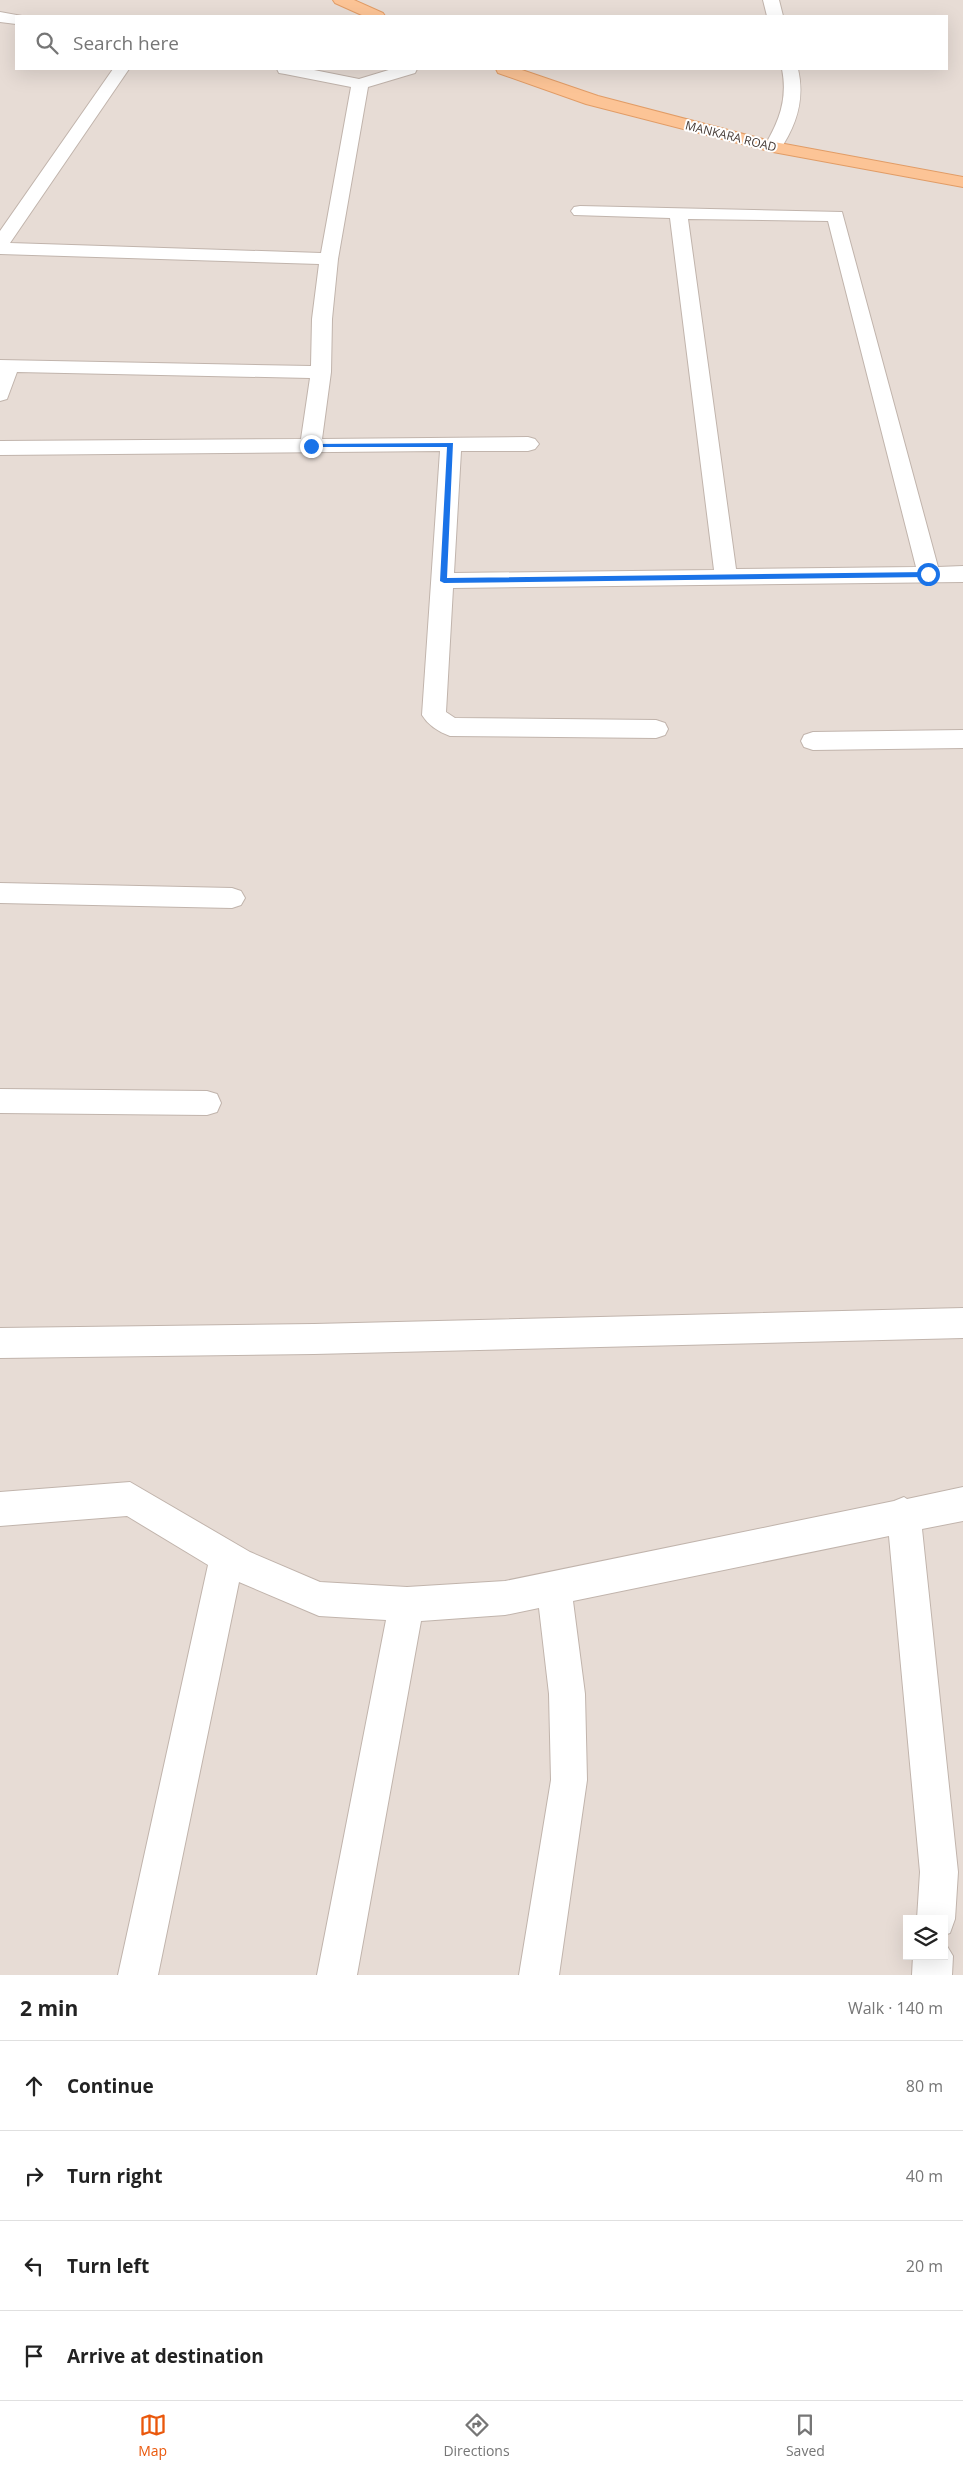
<!DOCTYPE html>
<html lang="en">
<head>
<meta charset="utf-8">
<style>
  :root { --surface:#fff; --page:#f6f6f6; --text:#222; --muted:#767676; --line:#e0e0e0; --accent:#ea580c }
  body { margin:0; font-family:"Open Sans",sans-serif; background:var(--page); color:var(--text) }
  .controls { position:absolute; right:15px; bottom:15px; display:grid; overflow:hidden; border-radius:0px; box-shadow:0 5px 20px #0002 }
  .controls button { width:45px; height:45px; display:grid; place-items:center; padding:0; border:0; border-bottom:1px solid var(--line); background:var(--surface); color:var(--text); font:25px sans-serif }
  .stop { position:absolute; width:15px; height:15px; margin:-11px; border:4px solid #1a73e8; border-radius:50%; background:#fff }
  .stop.end { background:#1a73e8; border-color:#fff; box-shadow:0 1px 5px #0008 }
  .list { margin:0; padding:0; list-style:none }
  h2 { display:flex; justify-content:space-between; align-items:center; height:65px; margin:0; padding:0 20px; font-size:21px }
  h2 small { font-size:16px; font-weight:400; color:var(--muted) }
  .list li { display:grid; grid-template-columns:32px 1fr auto; gap:15px; align-items:center; box-sizing:border-box; height:90px; padding:0 20px; border-top:1px solid var(--line) }
  .list b { display:block; font-size:19px; white-space:nowrap }
  .list em { font-size:16px; font-style:normal; color:var(--muted) }
  .icon { flex:none; width:28px; height:28px; fill:none; stroke:currentColor; stroke-width:2; stroke-linecap:round; stroke-linejoin:round }
  .map { position:relative; flex:none; width:963px; height:1975px; overflow:hidden }
  .search { position:absolute; background:var(--surface); box-shadow:0 5px 20px #0002; left:15px; right:15px; top:15px; height:55px; display:flex; align-items:center; gap:12px; box-sizing:border-box; padding:0 18px; border-radius:0px; color:var(--muted); font-size:19px }
  .sheet { height:425px; background:var(--surface) }
  nav { display:flex; justify-content:space-around; align-items:center; box-sizing:border-box; height:70px; border-top:1px solid var(--line); background:var(--surface); font-size:14px; color:var(--muted) }
  nav a { display:grid; justify-items:center; gap:2px }
  nav .on { color:var(--accent) }
  .map>svg:first-child { display:block }
  .residential { fill:#e7dcd5; fill-rule:evenodd }
  .lines { fill:none; stroke-linecap:round; stroke-linejoin:round }
  .street-casing { stroke:#c1b4ac; stroke-width:2 }
  .primary-casing { stroke:#e19c66; stroke-width:2 }
  .street { fill:#fff; fill-rule:evenodd }
  .primary { fill:#fcc496; fill-rule:evenodd }
  .route { fill:#1a73e8 }
  .labels { text-anchor:middle; dominant-baseline:central; stroke-width:4; stroke-linejoin:round; paint-order:stroke }
  .far-street-label { font-size:12px; fill:#463b36; stroke:#fff }
</style>
</head>
<body>
<div class="map">
<svg width="963" height="1975" viewBox="0 0 963 1975">
  <rect width="100%" height="100%" fill="#f3ece7"/>
  <!-- residential -->
  <path class="residential" d="M 0,0 L 963,0 L 963,1975 L 0,1975 ZM 16,16 L 947,16 L 947,69 L 16,69 ZM 907,1919 L 944,1919 L 944,1956 L 907,1956 Z"/>
  <g class="lines">
    <defs>
      <path id="street" d="M 763,0 L 779,0 L 783,16 L 767,16 Z
        M 0,12 L 22,16 L 16,16 L 16,24 L 0,22 Z
        M 113,69 L 129,69 L 10,243 L 321,253 L 351,87 L 285,74 L 279,73 L 277,69 L 309,69 L 359,79 L 392,69 L 417,69 L 415,73 L 368,87 L 338,259 L 332,319 L 331,372 L 322,439 L 528,437 L 535,439 L 539,444 L 535,449 L 528,451 L 461,451 L 454,573 L 714,570 L 670,218 L 574,215 L 571,211 L 574,207 L 580,206 L 842,212 L 938,567 L 963,566 L 963,582 L 453,588 L 446,712 L 455,718 L 656,720 L 665,723 L 668,729 L 665,735 L 656,738 L 450,736 C 439,732 428,725 422,715 L 440,451 L 0,455 L 0,441 L 301,439 L 310,378 L 17,372 L 7,399 L 0,401 L 0,360 L 311,366 L 312,319 L 319,264 L 0,254 L 0,231 ZM 688,219 L 828,221 L 916,567 L 736,569 Z
        M 782,69 L 798,69 C 805,99 797,125 779,151 L 767,151 L 764,147 C 779,122 788,99 782,69 Z
        M 963,730 L 963,748 L 813,750 L 804,747 L 801,741 L 804,735 L 813,732 Z
        M 0,883 L 232,888 L 241,891 L 245,898 L 241,905 L 232,908 L 0,903 Z
        M 0,1089 L 207,1091 L 217,1094 L 221,1103 L 217,1112 L 207,1115 L 0,1113 Z
        M 963,1308 L 963,1338 L 314,1354 L 0,1358 L 0,1328 L 314,1324 Z
        M 130,1482 L 250,1552 L 320,1582 L 407,1587 L 505,1581 L 894,1501 L 904,1497 L 907,1499 L 963,1487 L 963,1521 L 922,1529 L 958,1872 L 955,1919 L 950,1933 L 944,1935 L 944,1919 L 917,1919 L 920,1872 L 889,1536 L 573,1601 L 585,1694 L 587,1780 L 559,1975 L 519,1975 L 551,1780 L 549,1694 L 539,1608 L 505,1615 L 421,1621 L 357,1975 L 317,1975 L 386,1620 L 319,1616 L 239,1582 L 158,1975 L 118,1975 L 208,1565 L 127,1516 L 0,1526 L 0,1492 Z
        M 944,1941 L 953,1956 L 952,1975 L 912,1975 L 913,1956 L 944,1956 Z"/>
      <path id="primary" d="M 333,0 L 354,0 L 383,13 L 385,16 L 364,16 L 335,3 Z
        M 496,69 L 519,69 L 598,96 L 774,142 L 963,177 L 963,187 L 773,152 L 586,104 L 498,73 Z"/>
    </defs>
    <!-- street casing -->
    <use href="#street" class="street-casing"/>
    <!-- primary casing -->
    <use href="#primary" class="primary-casing"/>
    <!-- street -->
    <use href="#street" class="street"/>
    <!-- primary -->
    <use href="#primary" class="primary"/>
  </g>
  <!-- route -->
  <path class="route" d="M 453,443 L 447,578 L 928,572 L 932,574 L 928,577 L 444,583 L 440,581 L 447,447 L 311,447 L 308,446 L 311,444 Z"/>
  <g class="labels">
    <!-- far-street labels -->
    <g class="far-street-label">
      <text transform="translate(731 136) rotate(14)">MANKARA ROAD</text>
    </g>
  </g>
</svg>
<div class="controls">
<button><svg class="icon" aria-label="layers" viewBox="0 0 24 24"><path d="M12 4l9 5-9 5-9-5zM3 14l9 5 9-5"/></svg></button>
</div>
<div class="stop" style="left:928px;top:574px"></div>
<div class="stop end" style="left:311px;top:446px"></div>
<div class="search"><svg class="icon" aria-label="search" viewBox="0 0 24 24"><circle cx="10" cy="10" r="6"/><path d="M15 15l6 6"/></svg>Search here</div>
</div>
<section class="sheet">
<h2>2 min<small>Walk · 140 m</small></h2>
<ul class="list">
<li><svg class="icon" aria-label="ahead" viewBox="0 0 24 24"><path d="M12 20V5M6 11l6-6 6 6"/></svg><div><b>Continue</b></div><em>80 m</em></li>
<li><svg class="icon" aria-label="right" viewBox="0 0 24 24"><path d="M7 20v-9h11M14 6l5 5-5 5"/></svg><div><b>Turn right</b></div><em>40 m</em></li>
<li><svg class="icon" aria-label="left" viewBox="0 0 24 24"><path d="M17 20v-9H6M10 6l-5 5 5 5"/></svg><div><b>Turn left</b></div><em>20 m</em></li>
<li><svg class="icon" aria-label="arrive" viewBox="0 0 24 24"><path d="M6 21V4h12l-3 4 3 4H6"/></svg><div><b>Arrive at destination</b></div></li>
</ul>
</section>
<nav>
<a class="on"><svg class="icon" aria-label="map" viewBox="0 0 24 24"><path d="M3 6l6-2 6 2 6-2v14l-6 2-6-2-6 2zM9 4v14M15 6v14"/></svg>Map</a>
<a><svg class="icon" aria-label="directions" viewBox="0 0 24 24"><path d="M12 3l9 9-9 9-9-9zM9 14v-3h6M13 9l2 2-2 2"/></svg>Directions</a>
<a><svg class="icon" aria-label="saved" viewBox="0 0 24 24"><path d="M7 4h10v16l-5-4-5 4z"/></svg>Saved</a>
</nav>
</body>
</html>
